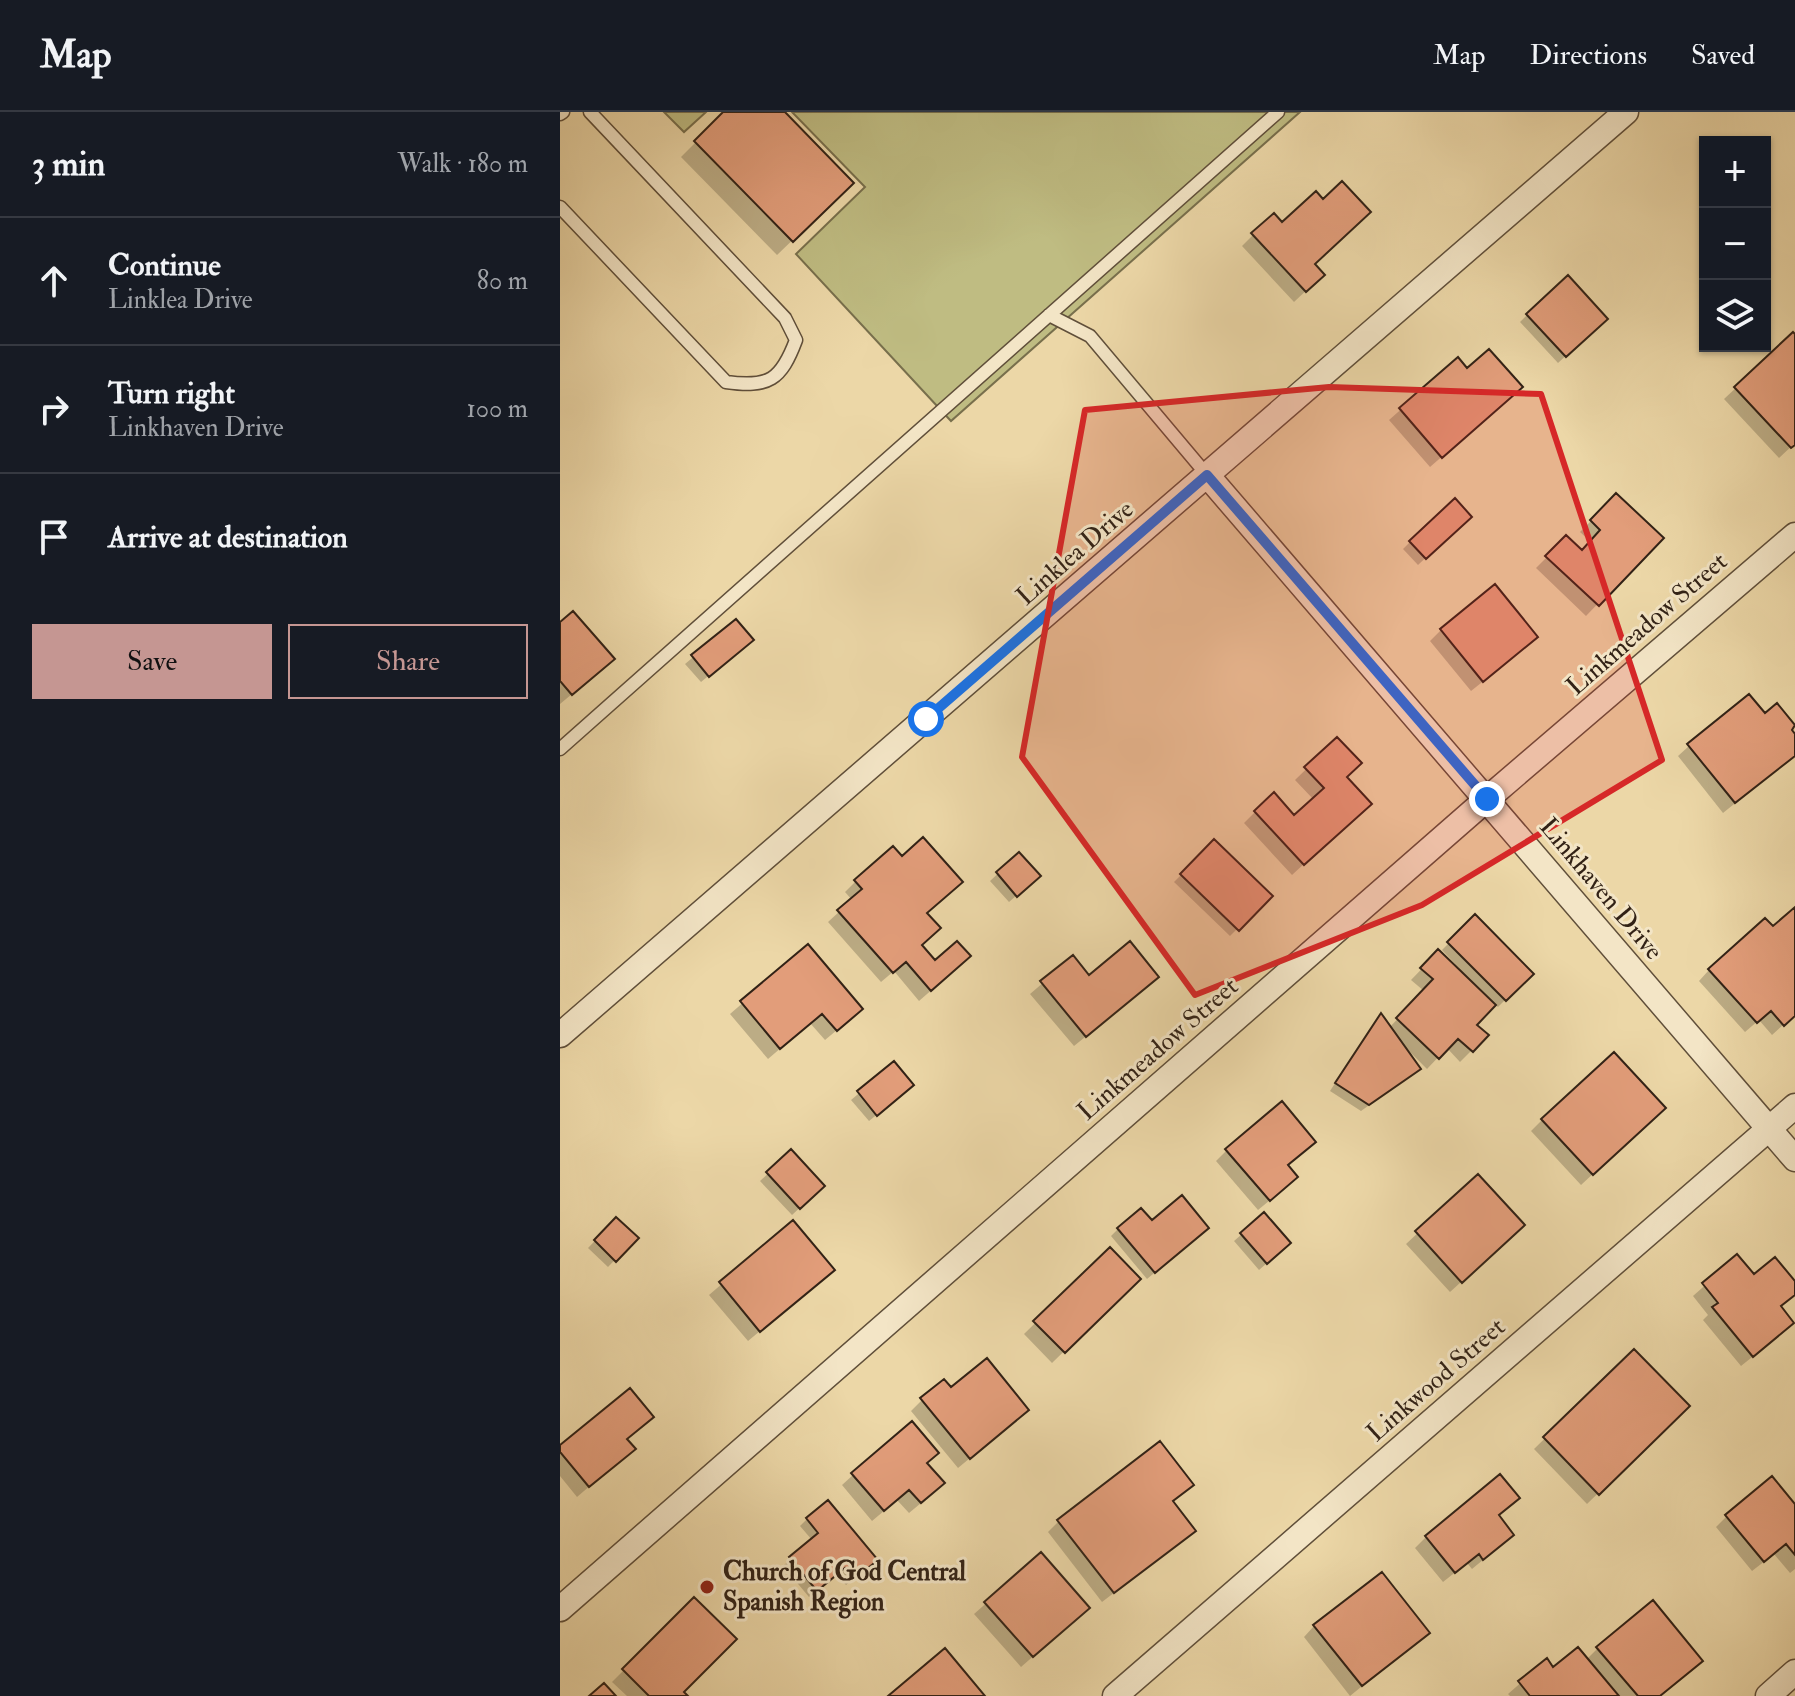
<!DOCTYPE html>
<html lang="en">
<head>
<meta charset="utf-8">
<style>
  :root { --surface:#171b24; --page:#242831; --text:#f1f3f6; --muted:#9ea1a6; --line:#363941; --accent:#c59692 }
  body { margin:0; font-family:"IM FELL Double Pica",serif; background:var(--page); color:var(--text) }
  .controls { position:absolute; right:24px; top:24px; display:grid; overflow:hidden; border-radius:0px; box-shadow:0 2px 6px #0004 }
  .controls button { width:72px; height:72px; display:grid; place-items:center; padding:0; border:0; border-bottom:2px solid var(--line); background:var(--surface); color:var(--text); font:40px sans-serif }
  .stop { position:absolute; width:24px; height:24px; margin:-18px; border:6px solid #1a73e8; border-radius:50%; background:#fff }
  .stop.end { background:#1a73e8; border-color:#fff; box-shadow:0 2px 8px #0008 }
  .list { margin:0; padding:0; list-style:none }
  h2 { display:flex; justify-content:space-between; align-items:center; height:104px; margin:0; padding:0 32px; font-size:34px }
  h2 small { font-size:26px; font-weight:400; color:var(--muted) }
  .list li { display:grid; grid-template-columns:52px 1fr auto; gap:24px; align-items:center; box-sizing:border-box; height:128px; padding:0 32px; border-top:2px solid var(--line) }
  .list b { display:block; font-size:30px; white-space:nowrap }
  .list p { margin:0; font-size:26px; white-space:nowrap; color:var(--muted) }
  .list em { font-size:26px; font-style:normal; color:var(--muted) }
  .actions { display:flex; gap:16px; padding:24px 32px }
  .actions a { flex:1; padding:18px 0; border:2px solid var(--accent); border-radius:0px; text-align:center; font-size:28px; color:var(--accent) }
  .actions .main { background:var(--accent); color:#111 }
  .icon { flex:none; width:44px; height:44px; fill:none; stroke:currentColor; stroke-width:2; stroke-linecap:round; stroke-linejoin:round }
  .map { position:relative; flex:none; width:1235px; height:1584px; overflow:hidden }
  header { display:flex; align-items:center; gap:48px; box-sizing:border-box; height:112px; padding:0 40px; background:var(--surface); border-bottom:2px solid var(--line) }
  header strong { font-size:38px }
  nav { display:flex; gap:44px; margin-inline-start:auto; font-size:28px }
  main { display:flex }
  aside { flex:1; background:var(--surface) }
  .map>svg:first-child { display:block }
  .green { fill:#bfbc82; stroke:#786f4c; stroke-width:2 }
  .shadow { fill:#0003 }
  .building { fill:#e29d7a; stroke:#322216; stroke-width:2 }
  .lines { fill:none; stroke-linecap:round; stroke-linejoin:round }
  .service-casing { stroke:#604f3a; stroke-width:15 }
  .minor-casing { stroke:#604f3a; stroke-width:27 }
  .service { stroke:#f3e5c6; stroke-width:12 }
  .minor { stroke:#f3e5c6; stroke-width:24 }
  .route { stroke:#1a73e8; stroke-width:10 }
  .marked { fill:#d62828; fill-opacity:0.2; stroke:#d62828; stroke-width:6; stroke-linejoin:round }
  .poi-dot { fill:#8f2418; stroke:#f3e5c6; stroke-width:3 }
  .labels { text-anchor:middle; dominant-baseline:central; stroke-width:6; stroke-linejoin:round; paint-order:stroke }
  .street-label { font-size:26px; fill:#322216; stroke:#f3e5c6 }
  .poi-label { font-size:26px; font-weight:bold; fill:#322216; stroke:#f3e5c6; text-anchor:start }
</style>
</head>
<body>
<header>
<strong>Map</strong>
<nav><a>Map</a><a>Directions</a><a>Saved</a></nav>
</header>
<main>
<aside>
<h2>3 min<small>Walk · 180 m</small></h2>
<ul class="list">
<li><svg class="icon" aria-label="ahead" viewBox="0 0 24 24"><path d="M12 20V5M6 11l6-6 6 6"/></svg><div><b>Continue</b><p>Linklea Drive</p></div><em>80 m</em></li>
<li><svg class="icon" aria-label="right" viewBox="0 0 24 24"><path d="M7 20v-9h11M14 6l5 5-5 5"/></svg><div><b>Turn right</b><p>Linkhaven Drive</p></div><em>100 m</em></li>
<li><svg class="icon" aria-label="arrive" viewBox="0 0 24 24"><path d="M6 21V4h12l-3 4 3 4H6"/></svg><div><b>Arrive at destination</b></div></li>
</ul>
<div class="actions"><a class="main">Save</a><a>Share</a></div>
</aside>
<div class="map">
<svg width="1235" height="1584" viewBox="0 0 1235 1584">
  <rect width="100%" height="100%" fill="#ecd7a7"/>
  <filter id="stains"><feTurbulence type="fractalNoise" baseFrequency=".0025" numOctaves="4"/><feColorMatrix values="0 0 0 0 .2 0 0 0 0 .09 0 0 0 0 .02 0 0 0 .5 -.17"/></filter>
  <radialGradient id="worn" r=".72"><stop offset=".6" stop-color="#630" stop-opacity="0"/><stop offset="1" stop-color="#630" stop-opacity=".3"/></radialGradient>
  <!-- green -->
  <path class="green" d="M 104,0 L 146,0 L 124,20 Z
    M 232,0 L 740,0 L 391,309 L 236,142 L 305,75 Z"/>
  <!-- shadow -->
  <path class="shadow" d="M 166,0 L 222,0 L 292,71 L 217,143 L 121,45 Z
    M 693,123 L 752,152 L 751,174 L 734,190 L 682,134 Z
    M 967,203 L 1046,207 L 998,251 L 960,210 Z
    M 1233,223 L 1235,225 L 1235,331 L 1219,346 L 1164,287 Z
    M 897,248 L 906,259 L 949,286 L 870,355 L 829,308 Z
    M 1056,384 L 1101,426 L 1026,504 L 976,456 L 1006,426 L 1021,440 L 1031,430 L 1020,420 Z
    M 909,405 L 858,453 L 843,437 L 850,430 Z
    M 175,510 L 184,535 L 141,570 L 125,552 Z
    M 0,513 L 41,558 L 0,592 Z
    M 881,518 L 965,536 L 911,579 L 870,529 Z
    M 1229,618 L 1235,626 L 1235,643 L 1163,701 L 1118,644 L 1129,634 Z
    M 777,627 L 785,665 L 798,702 L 732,763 L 684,711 L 695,700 L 734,706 L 754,688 L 735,668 Z
    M 654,730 L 710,784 L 670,824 L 614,770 Z
    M 458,743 L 471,771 L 449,790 L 430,769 Z
    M 341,746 L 365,802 L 360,834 L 375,850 L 398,855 L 359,889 L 334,859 L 321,870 L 268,810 L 292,788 L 285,780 L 296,769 Z
    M 1235,798 L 1235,902 L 1212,923 L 1199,908 L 1185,920 L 1139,869 L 1149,858 L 1213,817 Z
    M 915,805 L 971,862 L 938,895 L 934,892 L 914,913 L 926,924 L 900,950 L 887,936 L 867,957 L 848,938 L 851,963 L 801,999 L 770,979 L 814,911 L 820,904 L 829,916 L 864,879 L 851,868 L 878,840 L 897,858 L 899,856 L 882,838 Z
    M 247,835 L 289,908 L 265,928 L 250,911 L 208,947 L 170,902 Z
    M 512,846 L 528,866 L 586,876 L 514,934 L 470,882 Z
    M 334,952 L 345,980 L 309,1009 L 291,988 Z
    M 1092,1007 L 1021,1073 L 971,1019 L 982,1008 Z
    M 667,1038 L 726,1054 L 725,1076 L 698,1098 L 656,1049 Z
    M 231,1040 L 263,1074 L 232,1103 L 200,1069 Z
    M 918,1065 L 952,1124 L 890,1180 L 846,1132 Z
    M 704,1103 L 722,1138 L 699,1158 L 674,1129 Z
    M 56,1107 L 76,1126 L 48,1155 L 28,1136 Z
    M 233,1111 L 261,1169 L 188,1229 L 149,1183 Z
    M 592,1111 L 640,1123 L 587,1167 L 551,1124 L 558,1117 Z
    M 550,1138 L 578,1167 L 492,1251 L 464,1222 Z
    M 1177,1145 L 1194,1165 L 1235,1172 L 1235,1182 L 1219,1196 L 1221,1222 L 1181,1254 L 1143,1208 L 1148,1203 L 1133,1184 Z
    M 1074,1240 L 1128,1294 L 1027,1392 L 974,1337 Z
    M 362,1288 L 456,1308 L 398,1356 L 351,1299 Z
    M 65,1328 L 73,1337 L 17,1385 L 0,1364 L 0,1335 Z
    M 366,1352 L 372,1382 L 349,1401 L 337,1388 L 312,1409 L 282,1373 L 293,1363 Z
    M 632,1373 L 612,1391 L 622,1429 L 542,1490 L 488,1420 L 499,1409 Z
    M 1235,1395 L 1235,1457 L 1230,1461 L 1214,1442 L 1192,1459 L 1156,1415 L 1167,1404 Z
    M 937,1404 L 941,1433 L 912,1457 L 907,1451 L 883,1470 L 855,1436 L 866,1425 Z
    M 247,1407 L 308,1455 L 286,1473 L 277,1462 L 249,1485 L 223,1454 L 252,1428 L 240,1414 Z
    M 481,1443 L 517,1506 L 461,1555 L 414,1502 Z
    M 134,1488 L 121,1580 L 125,1584 L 67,1584 L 52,1570 Z
    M 754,1514 L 867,1521 L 790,1584 L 744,1525 Z
    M 1038,1536 L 1100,1584 L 950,1584 L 948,1582 L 986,1549 L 993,1557 L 1026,1548 Z"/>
  <!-- building -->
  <path class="building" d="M 163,0 L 225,0 L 294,71 L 233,130 L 134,29 Z
    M 782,69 L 811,100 L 755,152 L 765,163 L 746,180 L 691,121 L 714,101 L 722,110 L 756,79 L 763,87 Z
    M 1008,163 L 1048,207 L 1006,245 L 966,202 Z
    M 1233,220 L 1235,222 L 1235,333 L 1231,336 L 1174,275 Z
    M 929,237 L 963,275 L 882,346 L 839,296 L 898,245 L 907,256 Z
    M 1056,381 L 1104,426 L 1039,494 L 985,444 L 1006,423 L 1022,438 L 1040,418 L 1030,408 Z
    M 895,386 L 912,405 L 866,447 L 849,429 Z
    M 935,472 L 978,525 L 923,570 L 880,517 Z
    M 13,499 L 55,547 L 12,583 L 0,569 L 0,510 Z
    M 176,507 L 194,528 L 149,565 L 131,543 Z
    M 1189,582 L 1205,601 L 1217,591 L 1235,613 L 1232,618 L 1235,622 L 1235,644 L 1175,691 L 1127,632 Z
    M 777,625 L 802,651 L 787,665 L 812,692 L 744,753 L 694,699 L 714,680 L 734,703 L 764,676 L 744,655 Z
    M 363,725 L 403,770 L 367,801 L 381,816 L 362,833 L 375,848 L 397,829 L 411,844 L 371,879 L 346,850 L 333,861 L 277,798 L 302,777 L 294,768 L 333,734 L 342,744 Z
    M 654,727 L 713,784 L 679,819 L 620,762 Z
    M 459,740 L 481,764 L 457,785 L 436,760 Z
    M 1235,795 L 1235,904 L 1224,914 L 1211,899 L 1197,911 L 1148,857 L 1205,806 L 1213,814 Z
    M 915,802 L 974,862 L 946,889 L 887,830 Z
    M 570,829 L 599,865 L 526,925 L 480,869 L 513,843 L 529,863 Z
    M 248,832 L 303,897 L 277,919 L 262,902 L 220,937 L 180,889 Z
    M 878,837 L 936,893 L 917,913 L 929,923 L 913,940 L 898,927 L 879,947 L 836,906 L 873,867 L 860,856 Z
    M 821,901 L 861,957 L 809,993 L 775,971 Z
    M 1054,940 L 1106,996 L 1033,1063 L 981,1007 Z
    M 334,949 L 354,973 L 317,1004 L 297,979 Z
    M 722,989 L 756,1030 L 728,1053 L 738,1065 L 710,1089 L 665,1037 Z
    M 231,1037 L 265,1074 L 240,1097 L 206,1060 Z
    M 918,1062 L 965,1113 L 902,1171 L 855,1119 Z
    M 622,1083 L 649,1116 L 595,1161 L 557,1116 L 581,1096 L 592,1108 Z
    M 704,1100 L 731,1131 L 707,1152 L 680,1121 Z
    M 56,1105 L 79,1126 L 56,1150 L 34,1128 Z
    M 233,1108 L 275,1158 L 200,1220 L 159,1170 Z
    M 550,1135 L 581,1167 L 505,1241 L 473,1209 Z
    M 1177,1142 L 1194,1162 L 1215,1145 L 1235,1169 L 1235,1183 L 1221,1194 L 1234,1211 L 1193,1245 L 1152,1195 L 1158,1191 L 1142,1171 Z
    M 1074,1237 L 1130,1294 L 1039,1383 L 983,1325 Z
    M 427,1246 L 469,1298 L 410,1347 L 360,1286 L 384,1267 L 391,1275 Z
    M 70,1276 L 94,1305 L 67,1327 L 76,1337 L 29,1375 L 0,1340 L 0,1333 Z
    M 352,1309 L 379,1341 L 367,1351 L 385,1371 L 361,1391 L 349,1378 L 324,1399 L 291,1361 Z
    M 600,1329 L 634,1373 L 613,1389 L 636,1419 L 554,1481 L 497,1408 Z
    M 940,1362 L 960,1386 L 939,1403 L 954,1423 L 923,1448 L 919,1442 L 895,1461 L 865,1424 Z
    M 1212,1364 L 1235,1392 L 1235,1443 L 1226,1432 L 1204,1450 L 1165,1403 Z
    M 268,1388 L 318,1448 L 294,1467 L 285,1456 L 257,1479 L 229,1445 L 258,1421 L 246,1406 Z
    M 481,1440 L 530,1496 L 473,1545 L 424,1490 Z
    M 822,1460 L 870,1521 L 802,1574 L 753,1513 Z
    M 134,1485 L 177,1527 L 124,1580 L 128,1584 L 89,1584 L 62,1557 Z
    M 1093,1488 L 1143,1549 L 1100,1584 L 1078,1584 L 1036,1535 Z
    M 1018,1535 L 1059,1584 L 970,1584 L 958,1569 L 987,1546 L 993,1555 Z
    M 385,1536 L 425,1584 L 328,1584 Z
    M 44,1571 L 56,1584 L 29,1584 Z"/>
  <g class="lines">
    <defs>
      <path id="service" d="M 0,2 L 3,0
        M 0,95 L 166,270 C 209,276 221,268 236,228 L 225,206 L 30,0
        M 489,203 L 530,224 L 647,363
        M 0,637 L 718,0"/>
      <path id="minor" d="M 647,363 L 1235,1047
        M 0,923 L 1066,0
        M 0,1497 L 927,687 L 1235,423
        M 555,1584 L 1235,994
        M 1208,1584 L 1235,1560"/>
    </defs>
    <!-- service casing -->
    <use href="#service" class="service-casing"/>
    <!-- minor casing -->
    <use href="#minor" class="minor-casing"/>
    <!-- service -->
    <use href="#service" class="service"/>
    <!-- minor -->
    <use href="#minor" class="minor"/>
  </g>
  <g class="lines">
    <!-- route -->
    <path class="route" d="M 366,607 L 647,363 L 927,687"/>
  </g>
  <!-- marked area -->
  <path class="marked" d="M 769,275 L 981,282 L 1102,648 L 862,793 L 635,883 L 462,645 L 525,298 Z"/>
  <!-- markers -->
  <circle class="poi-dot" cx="147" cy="1475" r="8"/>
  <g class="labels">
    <!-- street labels -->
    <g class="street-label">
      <text transform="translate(515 441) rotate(-41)">Linklea Drive</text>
      <text transform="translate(1087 512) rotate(-41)">Linkmeadow Street</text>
      <text transform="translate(1041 777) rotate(50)">Linkhaven Drive</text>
      <text transform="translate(598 937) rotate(-41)">Linkmeadow Street</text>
      <text transform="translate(876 1268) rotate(-41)">Linkwood Street</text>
    </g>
    <!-- poi labels -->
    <g class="poi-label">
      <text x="163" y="1460">Church of God Central<tspan x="163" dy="30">Spanish Region</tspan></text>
    </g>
  </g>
  <rect width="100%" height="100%" filter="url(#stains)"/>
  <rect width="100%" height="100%" fill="url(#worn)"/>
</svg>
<div class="controls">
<button>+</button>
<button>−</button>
<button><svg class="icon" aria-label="layers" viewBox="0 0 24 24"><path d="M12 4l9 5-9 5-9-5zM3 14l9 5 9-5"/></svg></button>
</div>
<div class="stop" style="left:366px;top:607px"></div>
<div class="stop end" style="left:927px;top:687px"></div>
</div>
</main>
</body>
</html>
